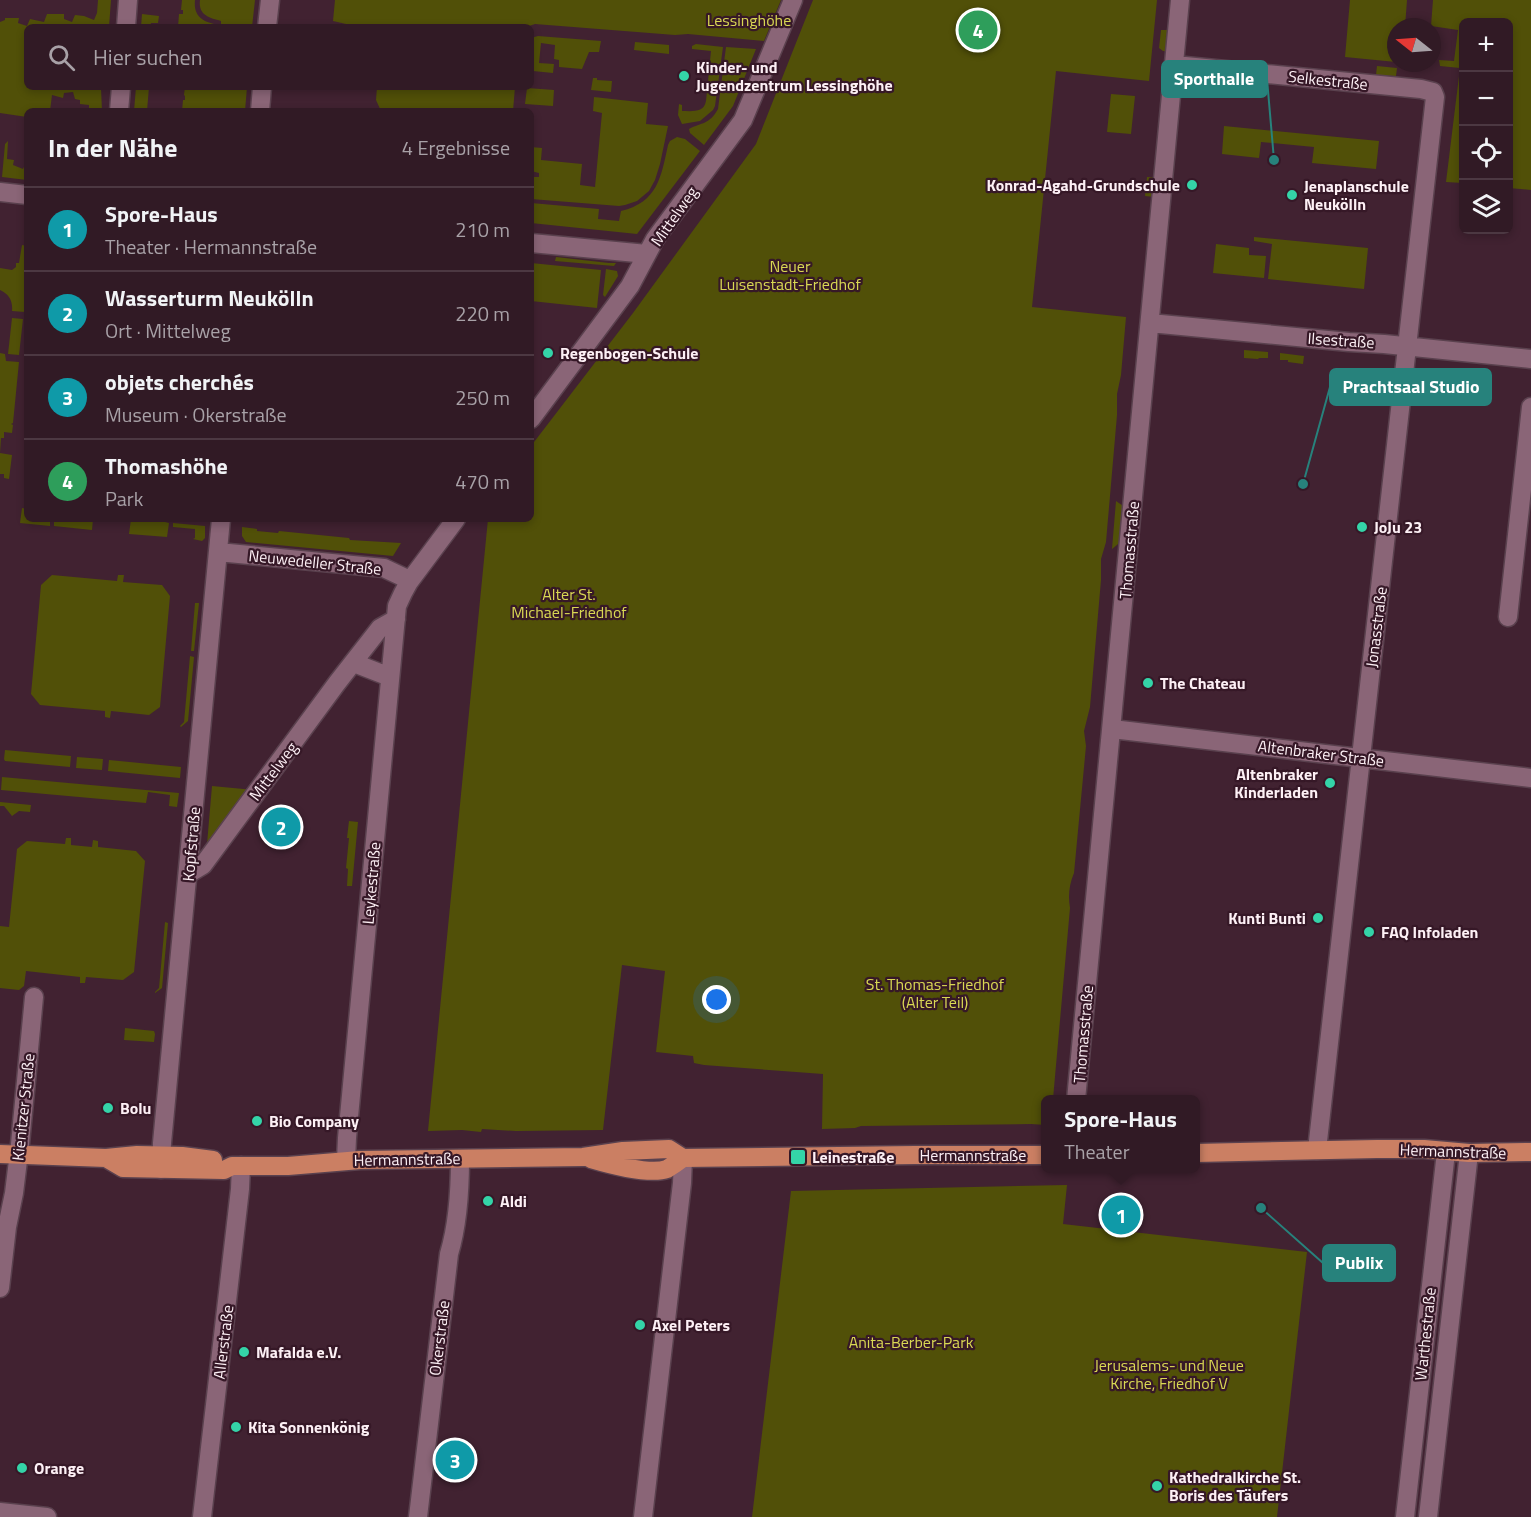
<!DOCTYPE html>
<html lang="de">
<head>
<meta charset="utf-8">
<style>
  :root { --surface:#311a25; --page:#39232d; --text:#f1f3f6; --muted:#a8a1a7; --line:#4c3842; --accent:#8bbbb9 }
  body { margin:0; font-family:"Titillium Web",sans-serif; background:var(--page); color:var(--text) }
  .controls { position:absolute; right:18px; top:18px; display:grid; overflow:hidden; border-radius:9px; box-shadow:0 3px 9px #0003 }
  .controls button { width:54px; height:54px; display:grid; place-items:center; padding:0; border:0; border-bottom:2px solid var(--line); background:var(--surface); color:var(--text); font:30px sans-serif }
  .compass { position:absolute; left:1387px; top:18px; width:54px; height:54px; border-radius:50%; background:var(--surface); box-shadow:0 3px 9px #0003; rotate:287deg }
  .you { position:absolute; left:717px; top:1000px; width:21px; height:21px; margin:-15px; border:4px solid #fff; border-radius:50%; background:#1a73e8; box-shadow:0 0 0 9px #1a73e833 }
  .badge { display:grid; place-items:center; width:39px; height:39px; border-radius:50%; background:var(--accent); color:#fff; font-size:20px; font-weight:700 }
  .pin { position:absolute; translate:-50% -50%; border:3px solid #fff; box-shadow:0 2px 6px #0006 }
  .popup { position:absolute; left:1041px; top:1095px; width:159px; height:78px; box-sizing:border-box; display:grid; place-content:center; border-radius:9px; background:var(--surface); filter:drop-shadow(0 2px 4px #0005); font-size:20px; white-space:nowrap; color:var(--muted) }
  .popup b { font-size:22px; color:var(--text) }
  .popup::after { content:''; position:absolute; left:50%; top:100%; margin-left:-12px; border:12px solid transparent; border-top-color:var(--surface) }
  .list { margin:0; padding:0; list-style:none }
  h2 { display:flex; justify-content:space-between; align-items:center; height:78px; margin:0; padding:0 24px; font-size:26px }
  h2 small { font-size:20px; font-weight:400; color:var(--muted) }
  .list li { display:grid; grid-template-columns:39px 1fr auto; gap:18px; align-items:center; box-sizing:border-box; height:84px; padding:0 24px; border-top:2px solid var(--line) }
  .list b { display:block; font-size:22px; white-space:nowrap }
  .list p { margin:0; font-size:20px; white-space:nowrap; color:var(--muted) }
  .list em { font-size:20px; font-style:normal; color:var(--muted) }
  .icon { flex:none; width:33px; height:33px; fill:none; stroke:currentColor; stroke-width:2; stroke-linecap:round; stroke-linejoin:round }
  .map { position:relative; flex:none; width:1531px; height:1517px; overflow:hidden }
  .search { position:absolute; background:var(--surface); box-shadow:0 3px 9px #0003; left:24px; top:24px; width:510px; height:66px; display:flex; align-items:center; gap:15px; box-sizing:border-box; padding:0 21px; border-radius:9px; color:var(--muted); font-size:22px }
  .panel { position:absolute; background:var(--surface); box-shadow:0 3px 9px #0003; left:24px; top:108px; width:510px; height:414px; border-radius:9px }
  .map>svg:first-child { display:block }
  .green { fill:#515008 }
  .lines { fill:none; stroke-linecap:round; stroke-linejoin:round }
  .minor-casing { stroke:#5a414e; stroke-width:21 }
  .major-casing { stroke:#5a414e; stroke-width:21 }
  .minor { stroke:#8a6577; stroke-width:18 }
  .major { stroke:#cb7f63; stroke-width:18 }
  .poi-dot { fill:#34d4a8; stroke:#361827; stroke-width:2 }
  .labels { text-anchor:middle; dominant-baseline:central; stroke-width:4.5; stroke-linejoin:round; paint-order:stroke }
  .park-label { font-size:16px; fill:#d9d853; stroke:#361827 }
  .poi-label { font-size:16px; font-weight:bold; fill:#fdf0f5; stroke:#361827; text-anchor:start }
  .street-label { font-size:16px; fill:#fdf0f5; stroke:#361827 }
  .leader { fill:none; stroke:#27827c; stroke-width:2 }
  .callout-dot { fill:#27827c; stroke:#361827; stroke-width:2 }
  .callout { fill:#27827c; stroke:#27827c; stroke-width:2 }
  .callout-label { font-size:18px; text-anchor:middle; font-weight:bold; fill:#fff }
</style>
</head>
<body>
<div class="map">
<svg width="1531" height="1517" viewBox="0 0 1531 1517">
  <rect width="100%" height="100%" fill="#412231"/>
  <!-- green -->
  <path class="green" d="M 98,0 L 111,0 L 109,27 L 27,27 L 27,87 L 101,88 L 102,111 L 89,110 L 89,105 L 80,104 L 80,100 L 75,99 L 73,92 L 64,93 L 63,98 L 52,95 L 50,111 L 27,111 L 27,117 L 0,113 L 0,22 L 5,20 L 5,18 L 19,18 L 18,23 L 27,26 L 30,19 L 44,22 L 47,14 L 64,14 L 64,19 L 72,22 L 75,15 L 84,16 L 94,20 L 97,13 Z
    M 182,0 L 195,0 C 193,18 205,23 221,25 L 221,21 C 209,18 198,15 200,0 L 255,0 L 252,27 L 178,27 L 179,14 L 183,14 L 183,10 L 181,10 Z
    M 335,0 L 781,0 L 764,41 L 688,34 L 675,35 L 535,24 L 526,27 L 359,27 L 333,21 Z
    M 813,0 L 1157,0 L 1149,81 L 1056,71 L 1032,307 L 1126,317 L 1121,375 L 1117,394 L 1117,415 L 1106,542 L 1101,559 L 1101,580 L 1090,707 L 1084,731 L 1086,746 L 1074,873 C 1069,885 1068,896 1070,908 L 1053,1099 L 1046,1100 L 1046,1125 L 1031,1124 L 861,1126 L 855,1128 L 822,1129 L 823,1074 L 704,1065 L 694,1063 L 693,1056 L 656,1052 L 665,971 L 622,965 L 603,1130 L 516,1131 L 482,1129 L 481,1132 L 462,1130 L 428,1131 L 488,519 L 531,519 L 531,446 L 633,313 L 756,144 Z
    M 1350,0 L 1407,0 L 1405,27 L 1396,27 L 1396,62 L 1345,57 Z
    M 1433,0 L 1531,0 L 1531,190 L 1509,188 L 1508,22 L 1464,22 L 1463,183 L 1446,182 L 1460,68 L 1440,66 L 1439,60 L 1454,61 L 1458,30 L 1431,26 Z
    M 142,14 L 159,16 L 158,23 L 151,23 L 150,27 L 141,27 Z
    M 1161,30 L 1170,30 L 1170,52 L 1163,51 L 1159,48 Z
    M 538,36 L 601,41 L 599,52 L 589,52 L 582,69 L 559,67 L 559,60 L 554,59 L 555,45 L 541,43 L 539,63 L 554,64 L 553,73 L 533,71 L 531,71 L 531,38 Z
    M 635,42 L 669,45 L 669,54 L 634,50 Z
    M 696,44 L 723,47 L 715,106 L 713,110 L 700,121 L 682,124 L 678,115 L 679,104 L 682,105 L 682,111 C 692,111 704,113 706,101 L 711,51 L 692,49 L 692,46 Z
    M 726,47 L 756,49 L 733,106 L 704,145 L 690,133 L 689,129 C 702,122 709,125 718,109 Z
    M 1377,66 L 1397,68 L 1396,76 L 1376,75 Z
    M 593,78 L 597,78 L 597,80 L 612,81 L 611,92 L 591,90 Z
    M 136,87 L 149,87 L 147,111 L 134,111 Z
    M 185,87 L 247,87 L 245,111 L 182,111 L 183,100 L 185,100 L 185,96 L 184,95 Z
    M 377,87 L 515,87 L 513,111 L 381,111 L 376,100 Z
    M 527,88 L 554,90 L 553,106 L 525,104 Z
    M 1111,94 L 1135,96 L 1131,134 L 1107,132 Z
    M 594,97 L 648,103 L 646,124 L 668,126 L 660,164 L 655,180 L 649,191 L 637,201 L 625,205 L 619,206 L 531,199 L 531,177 L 539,177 L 539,173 L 531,171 L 531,147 L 542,148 L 541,160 L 582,164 L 580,185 L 595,187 L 602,113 L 593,111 Z
    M 1224,126 L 1379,141 L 1376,169 L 1312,163 L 1314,147 L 1261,142 L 1259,158 L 1222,154 Z
    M 677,137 L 685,139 L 700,151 L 637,234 L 531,223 L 531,203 L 599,209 L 598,219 L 619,221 L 621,211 C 658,202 661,177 668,145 L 670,141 Z
    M 8,141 L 7,159 L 14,160 L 13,165 L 23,169 L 27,160 L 27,180 L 2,177 L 5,144 Z
    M 1147,177 L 1158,178 L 1155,197 L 1145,196 Z
    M 1254,237 L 1368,248 L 1364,289 L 1268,279 L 1272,244 L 1254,241 Z
    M 1216,244 L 1249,248 L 1249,255 L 1266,256 L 1264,278 L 1213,273 Z
    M 22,245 L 27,246 L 27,291 L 25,312 L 12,311 C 13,301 9,294 0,290 L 0,268 L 12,270 L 16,267 L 16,263 L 19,263 Z
    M 556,257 L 609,263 L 616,263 L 614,266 L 555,261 Z
    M 531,263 L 601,270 L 597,308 L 531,301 Z
    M 606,269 L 617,271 L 618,276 L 605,297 L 603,295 Z
    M 12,318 L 23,319 L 19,355 L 8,354 Z
    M 1244,350 L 1268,352 L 1268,358 L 1259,358 L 1258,359 L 1244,358 Z
    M 0,353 L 5,354 L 6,361 L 19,362 L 13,423 L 11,424 L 13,425 L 12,433 L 4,432 L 4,438 L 1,438 L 0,453 L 12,455 L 9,479 L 4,478 L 4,474 L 0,474 Z
    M 1280,353 L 1304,356 L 1303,364 L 1288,362 L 1288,360 L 1280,360 Z
    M 1116,501 L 1126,508 L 1123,540 L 1112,549 Z
    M 22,508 L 27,509 L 27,519 L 50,519 L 50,526 L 20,523 Z
    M 54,519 L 93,519 L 92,530 L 54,526 Z
    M 131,519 L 159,519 L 165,522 L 169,523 L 167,537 L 129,534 Z
    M 173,523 L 205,526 L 205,538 L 202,541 L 193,539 L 195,538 L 195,529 L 173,527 Z
    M 242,527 L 257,529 L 257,531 L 278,533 L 279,531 L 349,538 L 350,540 L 401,543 L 393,556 L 246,542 L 242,536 Z
    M 52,575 L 117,581 L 118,575 L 124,575 L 123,582 L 162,585 L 170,596 L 160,707 L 149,715 L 111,711 L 110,718 L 105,717 L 105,711 L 40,705 L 31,694 L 41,585 Z
    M 195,603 L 199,603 L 194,651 L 191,651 Z
    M 190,656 L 194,657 L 188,721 L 181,727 L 180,726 L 184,722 Z
    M 5,750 L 71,756 L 70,767 L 5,761 L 4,759 Z
    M 77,757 L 103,759 L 102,770 L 76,768 Z
    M 109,760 L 181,767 L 180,778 L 108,771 Z
    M 2,777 L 179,793 L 177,807 L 169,806 L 170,795 L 148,792 L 146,803 L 1,790 Z
    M 212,786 L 254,790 L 212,845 L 207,844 Z
    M 0,802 L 31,805 L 30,812 L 19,811 L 12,816 L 4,806 L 0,806 Z
    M 349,821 L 358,822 L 352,886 L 347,886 L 348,869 L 346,868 L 349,838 L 347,838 Z
    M 66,838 L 71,838 L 71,845 L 92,847 L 93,840 L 98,841 L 98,847 L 136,851 L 145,861 L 134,972 L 123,980 L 86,977 L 85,983 L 80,983 L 80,977 L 26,971 L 24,986 L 19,990 L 0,988 L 0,926 L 9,927 L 17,849 L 27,841 L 65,844 Z
    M 165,922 L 168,923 L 162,988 L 155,993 L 155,992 L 159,988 Z
    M 125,1028 L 154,1031 L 155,1034 L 154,1042 L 124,1040 Z
    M 1067,1185 L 1063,1224 L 1307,1252 L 1277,1517 L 752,1517 L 791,1191 Z"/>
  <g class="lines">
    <defs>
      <path id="minor" d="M 126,27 L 128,0
        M 267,27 L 270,0
        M 1175,65 L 1421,89 L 1433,92 L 1435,97 L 1317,1150
        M 119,111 L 121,87
        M 260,111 L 262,87
        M 0,192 L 27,195
        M 531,243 L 647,254
        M 1150,323 L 1349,342 L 1384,344 L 1531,359
        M 531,419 L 630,286 L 655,239 L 743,120 L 793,0
        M 218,552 L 384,568 L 403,577 L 409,582
        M 1508,617 L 1531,407
        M 354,663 L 390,677
        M 1112,729 L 1531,778
        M 188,874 L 203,865 L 337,683 L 380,628 L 396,619
        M 1076,1100 L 1180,0
        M 346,1160 L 347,1138 L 397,606 L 403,593 L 409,582 L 456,519
        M 161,1169 L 162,1143 L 221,519
        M 0,1288 L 7,1227 L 14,1193 L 20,1144 L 34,997
        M 0,1512 L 47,1517
        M 202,1517 L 240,1189 L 241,1166
        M 418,1517 L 449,1254 C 458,1224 460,1190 460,1159
        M 643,1517 L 682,1183 L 683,1158
        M 1405,1517 L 1446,1152
        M 1428,1517 L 1469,1153"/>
      <path id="major" d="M 1196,1153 L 1377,1149 L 1424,1149 L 1469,1153 L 1531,1152
        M 0,1154 L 106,1158 L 137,1155 L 182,1156 L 213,1160
        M 106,1158 L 123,1168 L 224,1170 L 232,1166 L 288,1166 L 360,1160 L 583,1157 L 623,1151 L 669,1149 L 683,1158
        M 591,1159 C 608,1164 650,1175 667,1169 C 672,1166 678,1162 683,1158 L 915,1155 L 1046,1155"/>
    </defs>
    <!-- minor casing -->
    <use href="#minor" class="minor-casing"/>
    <!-- major casing -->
    <use href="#major" class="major-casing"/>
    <!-- minor -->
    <use href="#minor" class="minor"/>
    <!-- major -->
    <use href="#major" class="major"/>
  </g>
  <!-- markers -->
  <g class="poi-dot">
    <circle cx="684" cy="76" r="6"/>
    <circle cx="1192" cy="185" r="6"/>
    <circle cx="1292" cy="195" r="6"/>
    <circle cx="548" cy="353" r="6"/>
    <circle cx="1362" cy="527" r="6"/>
    <circle cx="1148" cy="683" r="6"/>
    <circle cx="1330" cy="783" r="6"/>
    <circle cx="1318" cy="918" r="6"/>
    <circle cx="1369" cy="932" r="6"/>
    <circle cx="108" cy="1108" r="6"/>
    <circle cx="257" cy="1121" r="6"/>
    <rect x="790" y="1149" width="16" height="16" rx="3"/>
    <circle cx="488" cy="1201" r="6"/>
    <circle cx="640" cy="1325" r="6"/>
    <circle cx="244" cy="1352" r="6"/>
    <circle cx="236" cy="1427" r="6"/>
    <circle cx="22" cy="1468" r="6"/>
    <circle cx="1157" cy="1486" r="6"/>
  </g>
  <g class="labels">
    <!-- park labels -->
    <g class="park-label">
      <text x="749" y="20">Lessinghöhe</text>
      <text x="790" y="266">Neuer<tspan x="790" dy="18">Luisenstadt-Friedhof</tspan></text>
      <text x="569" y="594">Alter St.<tspan x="569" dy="18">Michael-Friedhof</tspan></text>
      <text x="935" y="984">St. Thomas-Friedhof<tspan x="935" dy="18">(Alter Teil)</tspan></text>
      <text x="911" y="1342">Anita-Berber-Park</text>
      <text x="1169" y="1365">Jerusalems- und Neue<tspan x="1169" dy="18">Kirche, Friedhof V</tspan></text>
    </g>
    <!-- poi labels -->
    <g class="poi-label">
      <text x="696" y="67">Kinder- und<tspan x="696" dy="18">Jugendzentrum Lessinghöhe</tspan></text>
      <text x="1180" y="185" text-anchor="end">Konrad-Agahd-Grundschule</text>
      <text x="1304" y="186">Jenaplanschule<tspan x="1304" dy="18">Neukölln</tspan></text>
      <text x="560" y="353">Regenbogen-Schule</text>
      <text x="1374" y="527">JoJu 23</text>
      <text x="1160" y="683">The Chateau</text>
      <text x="1318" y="774" text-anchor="end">Altenbraker<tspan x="1318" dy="18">Kinderladen</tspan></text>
      <text x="1306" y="918" text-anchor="end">Kunti Bunti</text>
      <text x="1381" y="932">FAQ Infoladen</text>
      <text x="120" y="1108">Bolu</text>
      <text x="269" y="1121">Bio Company</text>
      <text x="812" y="1157">Leinestraße</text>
      <text x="500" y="1201">Aldi</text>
      <text x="652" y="1325">Axel Peters</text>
      <text x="256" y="1352">Mafalda e.V.</text>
      <text x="248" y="1427">Kita Sonnenkönig</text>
      <text x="34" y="1468">Orange</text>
      <text x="1169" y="1477">Kathedralkirche St.<tspan x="1169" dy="18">Boris des Täufers</tspan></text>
    </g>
    <!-- street labels -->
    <g class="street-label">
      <text transform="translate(1328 80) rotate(6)">Selkestraße</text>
      <text transform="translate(674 216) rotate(-55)">Mittelweg</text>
      <text transform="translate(1341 340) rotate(4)">Ilsestraße</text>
      <text transform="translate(1129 550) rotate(-85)">Thomasstraße</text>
      <text transform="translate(315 562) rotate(6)">Neuwedeller Straße</text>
      <text transform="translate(1376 627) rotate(-83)">Jonasstraße</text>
      <text transform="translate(1321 753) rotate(7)">Altenbraker Straße</text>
      <text transform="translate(273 771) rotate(-53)">Mittelweg</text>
      <text transform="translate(191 844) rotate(-85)">Kopfstraße</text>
      <text transform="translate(371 883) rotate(-85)">Leykestraße</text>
      <text transform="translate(1083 1034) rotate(-85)">Thomasstraße</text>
      <text transform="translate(23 1107) rotate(-84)">Kienitzer Straße</text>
      <text transform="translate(1453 1151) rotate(2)">Hermannstraße</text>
      <text x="973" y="1155">Hermannstraße</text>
      <text transform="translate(407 1159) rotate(-1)">Hermannstraße</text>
      <text transform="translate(1425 1334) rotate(-84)">Warthestraße</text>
      <text transform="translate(439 1338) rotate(-83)">Okerstraße</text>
      <text transform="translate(223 1342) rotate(-83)">Allerstraße</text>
    </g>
  </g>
  <!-- callouts -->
  <path class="leader" d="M1274 160L1267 79M1303 484L1330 387M1261 1208L1323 1263"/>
  <g class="callout-dot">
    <circle cx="1274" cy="160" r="6"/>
    <circle cx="1303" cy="484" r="6"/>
    <circle cx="1261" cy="1208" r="6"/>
  </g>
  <g class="callout">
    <rect x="1162" y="61" width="105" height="36" rx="6"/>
    <rect x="1330" y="369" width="161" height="36" rx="6"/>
    <rect x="1323" y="1245" width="72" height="36" rx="6"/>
  </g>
  <g class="callout-label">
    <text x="1214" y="85">Sporthalle</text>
    <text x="1411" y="393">Prachtsaal Studio</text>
    <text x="1359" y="1269">Publix</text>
  </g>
</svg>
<div class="controls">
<button>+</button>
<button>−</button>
<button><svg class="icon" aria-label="locate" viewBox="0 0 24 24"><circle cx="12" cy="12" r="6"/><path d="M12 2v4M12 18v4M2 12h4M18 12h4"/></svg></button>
<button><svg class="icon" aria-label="layers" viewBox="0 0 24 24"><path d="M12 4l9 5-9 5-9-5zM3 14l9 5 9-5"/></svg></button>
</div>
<svg class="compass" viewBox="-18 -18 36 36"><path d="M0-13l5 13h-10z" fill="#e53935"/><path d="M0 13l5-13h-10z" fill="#a8a1a7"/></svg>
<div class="you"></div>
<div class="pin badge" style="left:1121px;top:1215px;background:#0f9aa8">1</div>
<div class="popup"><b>Spore-Haus</b>Theater</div>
<div class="pin badge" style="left:281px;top:827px;background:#0f9aa8">2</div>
<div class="pin badge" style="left:455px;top:1460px;background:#0f9aa8">3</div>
<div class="pin badge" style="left:978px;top:30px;background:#2e9e5b">4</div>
<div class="search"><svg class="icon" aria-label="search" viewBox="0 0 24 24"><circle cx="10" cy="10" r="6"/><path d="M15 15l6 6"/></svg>Hier suchen</div>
<section class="panel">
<h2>In der Nähe<small>4 Ergebnisse</small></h2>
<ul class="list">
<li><span class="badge" style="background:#0f9aa8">1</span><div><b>Spore-Haus</b><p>Theater · Hermannstraße</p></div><em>210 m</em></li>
<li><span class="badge" style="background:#0f9aa8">2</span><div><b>Wasserturm Neukölln</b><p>Ort · Mittelweg</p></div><em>220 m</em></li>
<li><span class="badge" style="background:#0f9aa8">3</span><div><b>objets cherchés</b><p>Museum · Okerstraße</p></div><em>250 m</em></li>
<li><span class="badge" style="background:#2e9e5b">4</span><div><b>Thomashöhe</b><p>Park</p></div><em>470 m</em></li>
</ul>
</section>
</div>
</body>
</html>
